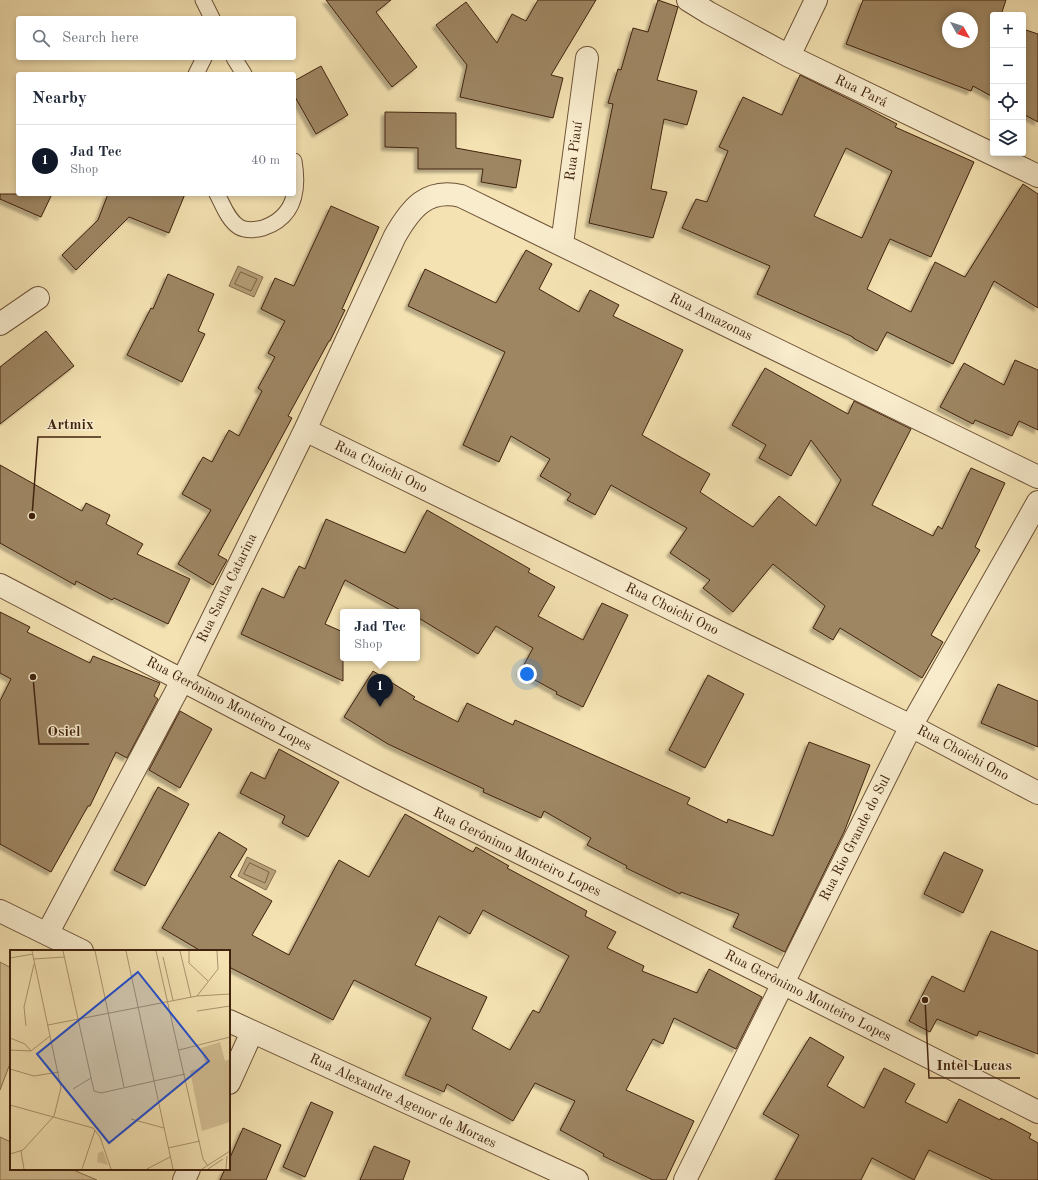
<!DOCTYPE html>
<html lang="en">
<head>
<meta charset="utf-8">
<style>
  :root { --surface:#fff; --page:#f2f2f3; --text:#1f2937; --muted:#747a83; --line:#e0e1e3; --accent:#111827 }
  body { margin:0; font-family:"Old Standard TT",serif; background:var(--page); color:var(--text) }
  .controls { position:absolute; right:12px; top:12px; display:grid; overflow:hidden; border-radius:4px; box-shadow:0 2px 6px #0003 }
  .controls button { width:36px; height:36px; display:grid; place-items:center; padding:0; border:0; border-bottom:1px solid var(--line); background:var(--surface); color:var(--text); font:20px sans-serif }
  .compass { position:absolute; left:942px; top:12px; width:36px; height:36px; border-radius:50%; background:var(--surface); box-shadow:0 2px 6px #0003; rotate:129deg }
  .you { position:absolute; left:527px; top:674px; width:14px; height:14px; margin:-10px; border:3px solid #fff; border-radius:50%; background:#1a73e8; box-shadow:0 0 0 6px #1a73e833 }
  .badge { display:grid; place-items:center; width:26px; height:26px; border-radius:50%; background:var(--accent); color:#fff; font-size:13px; font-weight:700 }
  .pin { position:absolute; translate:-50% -33px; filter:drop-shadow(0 1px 2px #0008) }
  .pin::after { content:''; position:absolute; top:21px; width:14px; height:12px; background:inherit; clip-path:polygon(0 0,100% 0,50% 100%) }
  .popup { position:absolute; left:340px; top:609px; width:80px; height:52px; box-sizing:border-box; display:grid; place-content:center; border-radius:4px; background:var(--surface); filter:drop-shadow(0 1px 3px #0005); font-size:13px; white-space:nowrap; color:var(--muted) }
  .popup b { font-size:15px; color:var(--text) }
  .popup::after { content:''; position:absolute; left:50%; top:100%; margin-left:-8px; border:8px solid transparent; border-top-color:var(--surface) }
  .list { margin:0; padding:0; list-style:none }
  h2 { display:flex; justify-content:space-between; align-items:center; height:52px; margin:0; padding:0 16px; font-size:17px }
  h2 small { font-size:13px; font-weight:400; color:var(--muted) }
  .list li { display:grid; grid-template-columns:26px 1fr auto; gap:12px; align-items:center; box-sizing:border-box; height:72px; padding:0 16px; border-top:1px solid var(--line) }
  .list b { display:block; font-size:15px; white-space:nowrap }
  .list p { margin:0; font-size:13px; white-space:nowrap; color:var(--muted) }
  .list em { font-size:13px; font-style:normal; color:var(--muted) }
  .icon { flex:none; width:22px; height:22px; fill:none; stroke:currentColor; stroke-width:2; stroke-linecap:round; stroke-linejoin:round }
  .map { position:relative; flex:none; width:1038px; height:1180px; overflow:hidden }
  .search { position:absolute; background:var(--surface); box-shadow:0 2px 6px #0003; left:16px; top:16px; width:280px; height:44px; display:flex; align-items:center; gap:10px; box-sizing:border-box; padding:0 14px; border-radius:4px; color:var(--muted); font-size:15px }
  .panel { position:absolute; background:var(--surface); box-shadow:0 2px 6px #0003; left:16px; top:72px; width:280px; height:124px; border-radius:4px }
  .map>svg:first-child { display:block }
  .green { fill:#d5c196; stroke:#8a7252 }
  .water { fill:#b7a17a; stroke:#876e4f }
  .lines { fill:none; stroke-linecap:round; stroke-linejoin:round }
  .shore { stroke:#7c6244; stroke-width:1 }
  .building { fill:#9e8663; stroke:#40220e; fill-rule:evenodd; filter:url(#shadow) }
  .service-casing { stroke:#6d5237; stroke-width:17 }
  .minor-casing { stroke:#6d5237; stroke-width:24 }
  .service { stroke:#f8eccd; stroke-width:15 }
  .minor { stroke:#f8eccd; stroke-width:22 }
  .labels { text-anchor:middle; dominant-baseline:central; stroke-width:3; stroke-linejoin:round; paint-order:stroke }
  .street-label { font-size:14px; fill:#40220e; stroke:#f8eccd }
  .inset-road { fill:none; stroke:#ac9570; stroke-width:1 }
  .view { fill:#1d4ed8; fill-opacity:0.15; stroke:#1d4ed8; stroke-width:2 }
  .inset-edge { fill:none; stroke:#40220e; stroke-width:2 }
  .leader { fill:none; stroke:#40220e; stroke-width:1.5 }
  .callout-dot { fill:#40220e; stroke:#f8eccd; stroke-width:1.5 }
  .callout-label { font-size:15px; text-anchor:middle; font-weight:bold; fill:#40220e; stroke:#f8eccd; stroke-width:3; stroke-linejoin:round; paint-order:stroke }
</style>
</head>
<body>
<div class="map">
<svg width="1038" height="1180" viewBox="0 0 1038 1180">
  <defs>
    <filter id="shadow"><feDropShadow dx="-3.5" dy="3.5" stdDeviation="1" flood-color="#0004"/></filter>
  </defs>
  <rect width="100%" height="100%" fill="#f4e2b2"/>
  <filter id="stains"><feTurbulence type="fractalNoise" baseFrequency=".005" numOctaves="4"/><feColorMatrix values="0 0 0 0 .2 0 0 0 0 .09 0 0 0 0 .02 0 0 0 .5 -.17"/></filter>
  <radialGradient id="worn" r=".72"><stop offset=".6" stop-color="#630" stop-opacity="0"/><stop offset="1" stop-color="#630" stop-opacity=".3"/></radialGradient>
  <!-- green -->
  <path class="green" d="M 0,962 L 11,968 L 11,1061 L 0,1090 Z
    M 0,1137 L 11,1142 L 11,1169 L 71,1169 L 97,1180 L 0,1180 Z"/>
  <!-- water -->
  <path class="water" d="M 238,266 L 263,277 L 254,297 L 229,286 Z
    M 247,857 L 276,871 L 266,890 L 238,876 Z"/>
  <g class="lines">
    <!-- shore -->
    <path class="shore" d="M 241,272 L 257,279 L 251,291 L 235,284 Z
      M 250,863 L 269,872 L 265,883 L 244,874 Z"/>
  </g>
  <!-- building -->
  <path class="building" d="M 326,0 L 391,0 L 376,12 L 417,67 L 392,87 Z
    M 538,0 L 596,0 L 551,75 L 563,78 L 553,118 L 460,97 L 467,65 L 436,25 L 466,2 L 497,43 L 512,14 L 526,21 Z
    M 658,0 L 678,7 L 657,80 L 697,91 L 687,125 L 664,119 L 651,189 L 667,192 L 653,238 L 589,223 L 613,104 L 608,103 L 618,69 L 621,70 L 633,28 L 648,32 Z
    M 863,0 L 1006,0 L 1001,15 L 993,15 L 993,97 L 973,86 L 971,91 L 846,44 ZM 948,18 L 972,18 L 972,42 L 948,42 Z
    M 1023,29 L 1038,34 L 1038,122 L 1023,114 Z
    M 321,66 L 348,115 L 316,134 L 294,95 L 294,81 Z
    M 800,75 L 861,105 L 897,124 L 895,127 L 974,162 L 931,257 L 890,239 L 867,289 L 911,312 L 935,262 L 965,277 L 1023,184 L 1038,194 L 1038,308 L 994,281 L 953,364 L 887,332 L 877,351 L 853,338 L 853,337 L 757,294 L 770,266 L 682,228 L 696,199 L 707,202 L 728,151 L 719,147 L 743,97 L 782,115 ZM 846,148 L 892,171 L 862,238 L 814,216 Z
    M 385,112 L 456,113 L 456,148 L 521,160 L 516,188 L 481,182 L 483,169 L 418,169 L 418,148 L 385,147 Z
    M 0,194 L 52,194 L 41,217 L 0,199 Z
    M 108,194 L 185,194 L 169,233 L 129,217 L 76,270 L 62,255 L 98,220 Z
    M 331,206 L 379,227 L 342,309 L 345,310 L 330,341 L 329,341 L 288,416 L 292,418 L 218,555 L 227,560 L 213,585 L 178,564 L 211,510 L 182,494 L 203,457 L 212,462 L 229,430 L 239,436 L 262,391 L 258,388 L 275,357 L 268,353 L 285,321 L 261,309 L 275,278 L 294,286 Z
    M 526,250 L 552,264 L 539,289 L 579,312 L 590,290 L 619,305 L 613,316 L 683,350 L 642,435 L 710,474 L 700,492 L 753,527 L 779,496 L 816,526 L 841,480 L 811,440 L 791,476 L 759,458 L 766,445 L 732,425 L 765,368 L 848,414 L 854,401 L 911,429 L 872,505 L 933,536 L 938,526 L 942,529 L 971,468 L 1005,483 L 975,547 L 980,550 L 931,635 L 943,642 L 922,678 L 840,628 L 833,640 L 813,628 L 825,606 L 773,564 L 733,612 L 703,588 L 710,580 L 670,553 L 687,528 L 611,485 L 595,515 L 567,500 L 571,494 L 540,476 L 550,459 L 511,436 L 499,462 L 463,445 L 505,352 L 408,306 L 425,269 L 496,303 Z
    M 168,274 L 214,294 L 198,331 L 205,334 L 182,382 L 127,355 L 151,308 L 153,309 Z
    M 46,331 L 74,366 L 0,424 L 0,367 Z
    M 1015,360 L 1038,370 L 1038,430 L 1019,421 L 1012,436 L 975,420 L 973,424 L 940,407 L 964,363 L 1004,385 Z
    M 0,465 L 82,511 L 86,503 L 110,515 L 106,524 L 143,544 L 137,554 L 190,579 L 168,624 L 114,598 L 112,600 L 76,581 L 75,585 L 0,543 Z
    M 427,510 L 530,569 L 528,572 L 555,587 L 538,616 L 583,640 L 602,603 L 628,615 L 583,707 L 556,694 L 557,692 L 520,672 L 533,648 L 496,626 L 478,654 L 417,617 L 417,612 L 404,612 L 345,580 L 325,624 L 343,632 L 343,681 L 241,634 L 262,588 L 284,598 L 299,566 L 305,569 L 326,519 L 405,553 Z
    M 0,612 L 30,627 L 27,632 L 90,663 L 93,656 L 160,683 L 154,696 L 158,699 L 127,758 L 116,752 L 90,806 L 88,806 L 51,872 L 0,844 L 0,701 L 11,679 L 0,673 Z
    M 373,671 L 415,697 L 413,699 L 458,722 L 467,703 L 513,725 L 515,720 L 690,798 L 687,804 L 727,823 L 728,819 L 773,836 L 809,742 L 870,765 L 844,832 L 785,952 L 733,927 L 739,914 L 681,892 L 680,894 L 626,868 L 627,866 L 587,845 L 591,838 L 544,811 L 541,818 L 483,792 L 484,789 L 388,744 L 344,717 Z
    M 708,675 L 744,694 L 705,768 L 669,750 Z
    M 998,684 L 1038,701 L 1038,747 L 981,723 Z
    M 180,711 L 212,729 L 180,788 L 149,770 Z
    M 279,749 L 339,782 L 308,837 L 282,823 L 285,816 L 240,793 L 251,772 L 265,779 Z
    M 158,787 L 189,804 L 145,886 L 114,870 Z
    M 405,814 L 473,852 L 476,847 L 509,866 L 507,868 L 587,911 L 585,916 L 616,932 L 607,948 L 644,966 L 642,971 L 697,993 L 709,969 L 762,997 L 736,1049 L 674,1018 L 663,1044 L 653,1039 L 626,1090 L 694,1121 L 666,1180 L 653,1180 L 603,1156 L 604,1154 L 560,1130 L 575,1101 L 535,1083 L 513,1121 L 447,1084 L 444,1092 L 405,1075 L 431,1018 L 354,980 L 333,1020 L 229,967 L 229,951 L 201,951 L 162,928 L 219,832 L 247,849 L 230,877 L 272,901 L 252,935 L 289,955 L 339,860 L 369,877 ZM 483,910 L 569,956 L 539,1013 L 533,1010 L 510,1050 L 472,1029 L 487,997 L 415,965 L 439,916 L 470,934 Z
    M 944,852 L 983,870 L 963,913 L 924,894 Z
    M 991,931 L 1038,951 L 1038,1054 L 979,1031 L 977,1036 L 937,1019 L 930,1032 L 909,1021 L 932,976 L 964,992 Z
    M 810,1037 L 844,1057 L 827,1086 L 864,1108 L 884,1068 L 915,1084 L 905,1102 L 947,1123 L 959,1099 L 1000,1120 L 1001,1118 L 1031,1134 L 1029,1138 L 1038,1143 L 1038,1180 L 993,1180 L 929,1150 L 914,1180 L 872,1158 L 861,1180 L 775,1180 L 799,1135 L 763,1114 Z
    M 311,1102 L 333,1112 L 305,1177 L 283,1167 Z
    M 243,1128 L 281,1145 L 266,1180 L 220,1180 L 225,1169 L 229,1169 L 229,1160 Z
    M 374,1146 L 410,1161 L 403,1180 L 360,1180 Z"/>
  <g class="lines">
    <defs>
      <path id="service" d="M 203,0 L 212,18
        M 234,58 L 244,74
        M 196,74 L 204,58
        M 217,194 C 223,205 228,220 239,227 C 246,231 255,230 263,228 C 295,217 299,190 294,161"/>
      <path id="minor" d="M 688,0 L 709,13 L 789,56 L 1038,176
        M 789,56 L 816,0
        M 562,244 L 587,58
        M 0,324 L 38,298
        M 305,430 L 911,726 L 1038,793
        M 0,585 L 369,778 L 782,983 L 1038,1112
        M 0,911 L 82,951
        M 47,934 L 183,679 L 305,430 L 395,236 C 411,208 427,188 461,196 L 1038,477
        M 229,1021 L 577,1180
        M 229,1083 L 252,1032
        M 184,1180 L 189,1169
        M 685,1180 L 911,726 L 1038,502"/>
    </defs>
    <!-- service casing -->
    <use href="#service" class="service-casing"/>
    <!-- minor casing -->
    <use href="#minor" class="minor-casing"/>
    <!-- service -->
    <use href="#service" class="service"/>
    <!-- minor -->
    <use href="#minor" class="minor"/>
  </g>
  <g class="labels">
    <!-- street labels -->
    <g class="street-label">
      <text transform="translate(861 91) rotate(26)">Rua Pará</text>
      <text transform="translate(574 151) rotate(-82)">Rua Piauí</text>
      <text transform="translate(711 317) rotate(26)">Rua Amazonas</text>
      <text transform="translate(381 467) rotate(26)">Rua Choichi Ono</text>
      <text transform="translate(227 588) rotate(-64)">Rua Santa Catarina</text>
      <text transform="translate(672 609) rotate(26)">Rua Choichi Ono</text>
      <text transform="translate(229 704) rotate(28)">Rua Gerônimo Monteiro Lopes</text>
      <text transform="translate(963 753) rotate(28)">Rua Choichi Ono</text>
      <text transform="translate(855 838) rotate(-63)">Rua Rio Grande do Sul</text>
      <text transform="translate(517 852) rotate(26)">Rua Gerônimo Monteiro Lopes</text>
      <text transform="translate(808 996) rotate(27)">Rua Gerônimo Monteiro Lopes</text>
      <text transform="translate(403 1101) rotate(25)">Rua Alexandre Agenor de Moraes</text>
    </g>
  </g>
  <!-- overview -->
  <g transform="translate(10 950)">
    <rect width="220" height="220" fill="#f4e2b2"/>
    <path d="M 210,92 L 215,111 L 220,109 L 220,172 L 192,181 L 180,121 L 196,116 L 191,98 ZM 93,201 L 98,215 L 87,212 L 88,203 Z" fill="#d5c196"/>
    <path class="inset-road" d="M 53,1 L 84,141 L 91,143 L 175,124M 85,1 L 114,137M 116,1 L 163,219M 146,1 L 193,209 L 198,216M 170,1 L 181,47M 179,1 L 179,13 L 198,31M 153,7 L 163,50M 0,8 L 23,4M 24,9 L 55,7M 187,46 L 208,19 L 207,1M 187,61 L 220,56M 38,75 L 187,46 L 220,44M 16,76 L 14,57 L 24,14M 0,88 L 15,94 L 21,101M 0,100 L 21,101 L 40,86M 169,100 L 220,87M 0,119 L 24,126 L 49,122M 63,139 L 81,128M 0,155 L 83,178 L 90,187 L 101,219M 121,169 L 154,178M 158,198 L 190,191M 11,201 L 14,219M 0,204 L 13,200 L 44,166 L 51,138 L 22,1M 72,219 L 85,180M 137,219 L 160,207M 192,219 L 220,201M 198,219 L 213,209M 216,219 L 217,206"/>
    <path class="view" d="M 128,22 L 199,111 L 99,193 L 27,104 Z"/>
    <rect width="220" height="220" class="inset-edge"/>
  </g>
  <!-- callouts -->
  <path class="leader" d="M32 516L38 437H101M33 677L39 744H89M925 1000L929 1078H1020"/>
  <g class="callout-dot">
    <circle cx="32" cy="516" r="4"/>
    <circle cx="33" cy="677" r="4"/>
    <circle cx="925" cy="1000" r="4"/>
  </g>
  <g class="callout-label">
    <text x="70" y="429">Artmix</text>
    <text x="64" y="736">Osiel</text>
    <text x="974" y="1070">Intel Lucas</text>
  </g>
  <rect width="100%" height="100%" filter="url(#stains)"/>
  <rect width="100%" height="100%" fill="url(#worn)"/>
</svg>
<div class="controls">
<button>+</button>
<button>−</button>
<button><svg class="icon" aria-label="locate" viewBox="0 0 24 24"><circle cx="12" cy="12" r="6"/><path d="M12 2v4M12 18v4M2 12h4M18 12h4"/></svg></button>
<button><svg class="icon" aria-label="layers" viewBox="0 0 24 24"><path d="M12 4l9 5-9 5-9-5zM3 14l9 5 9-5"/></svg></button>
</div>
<svg class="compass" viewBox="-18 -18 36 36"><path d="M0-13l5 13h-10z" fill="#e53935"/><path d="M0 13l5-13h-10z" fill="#747a83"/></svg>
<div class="you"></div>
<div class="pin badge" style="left:380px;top:707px">1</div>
<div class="popup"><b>Jad Tec</b>Shop</div>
<div class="search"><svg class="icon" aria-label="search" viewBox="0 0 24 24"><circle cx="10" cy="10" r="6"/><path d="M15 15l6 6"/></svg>Search here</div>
<section class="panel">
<h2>Nearby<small></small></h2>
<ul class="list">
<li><span class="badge">1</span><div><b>Jad Tec</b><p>Shop</p></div><em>40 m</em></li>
</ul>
</section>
</div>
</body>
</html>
